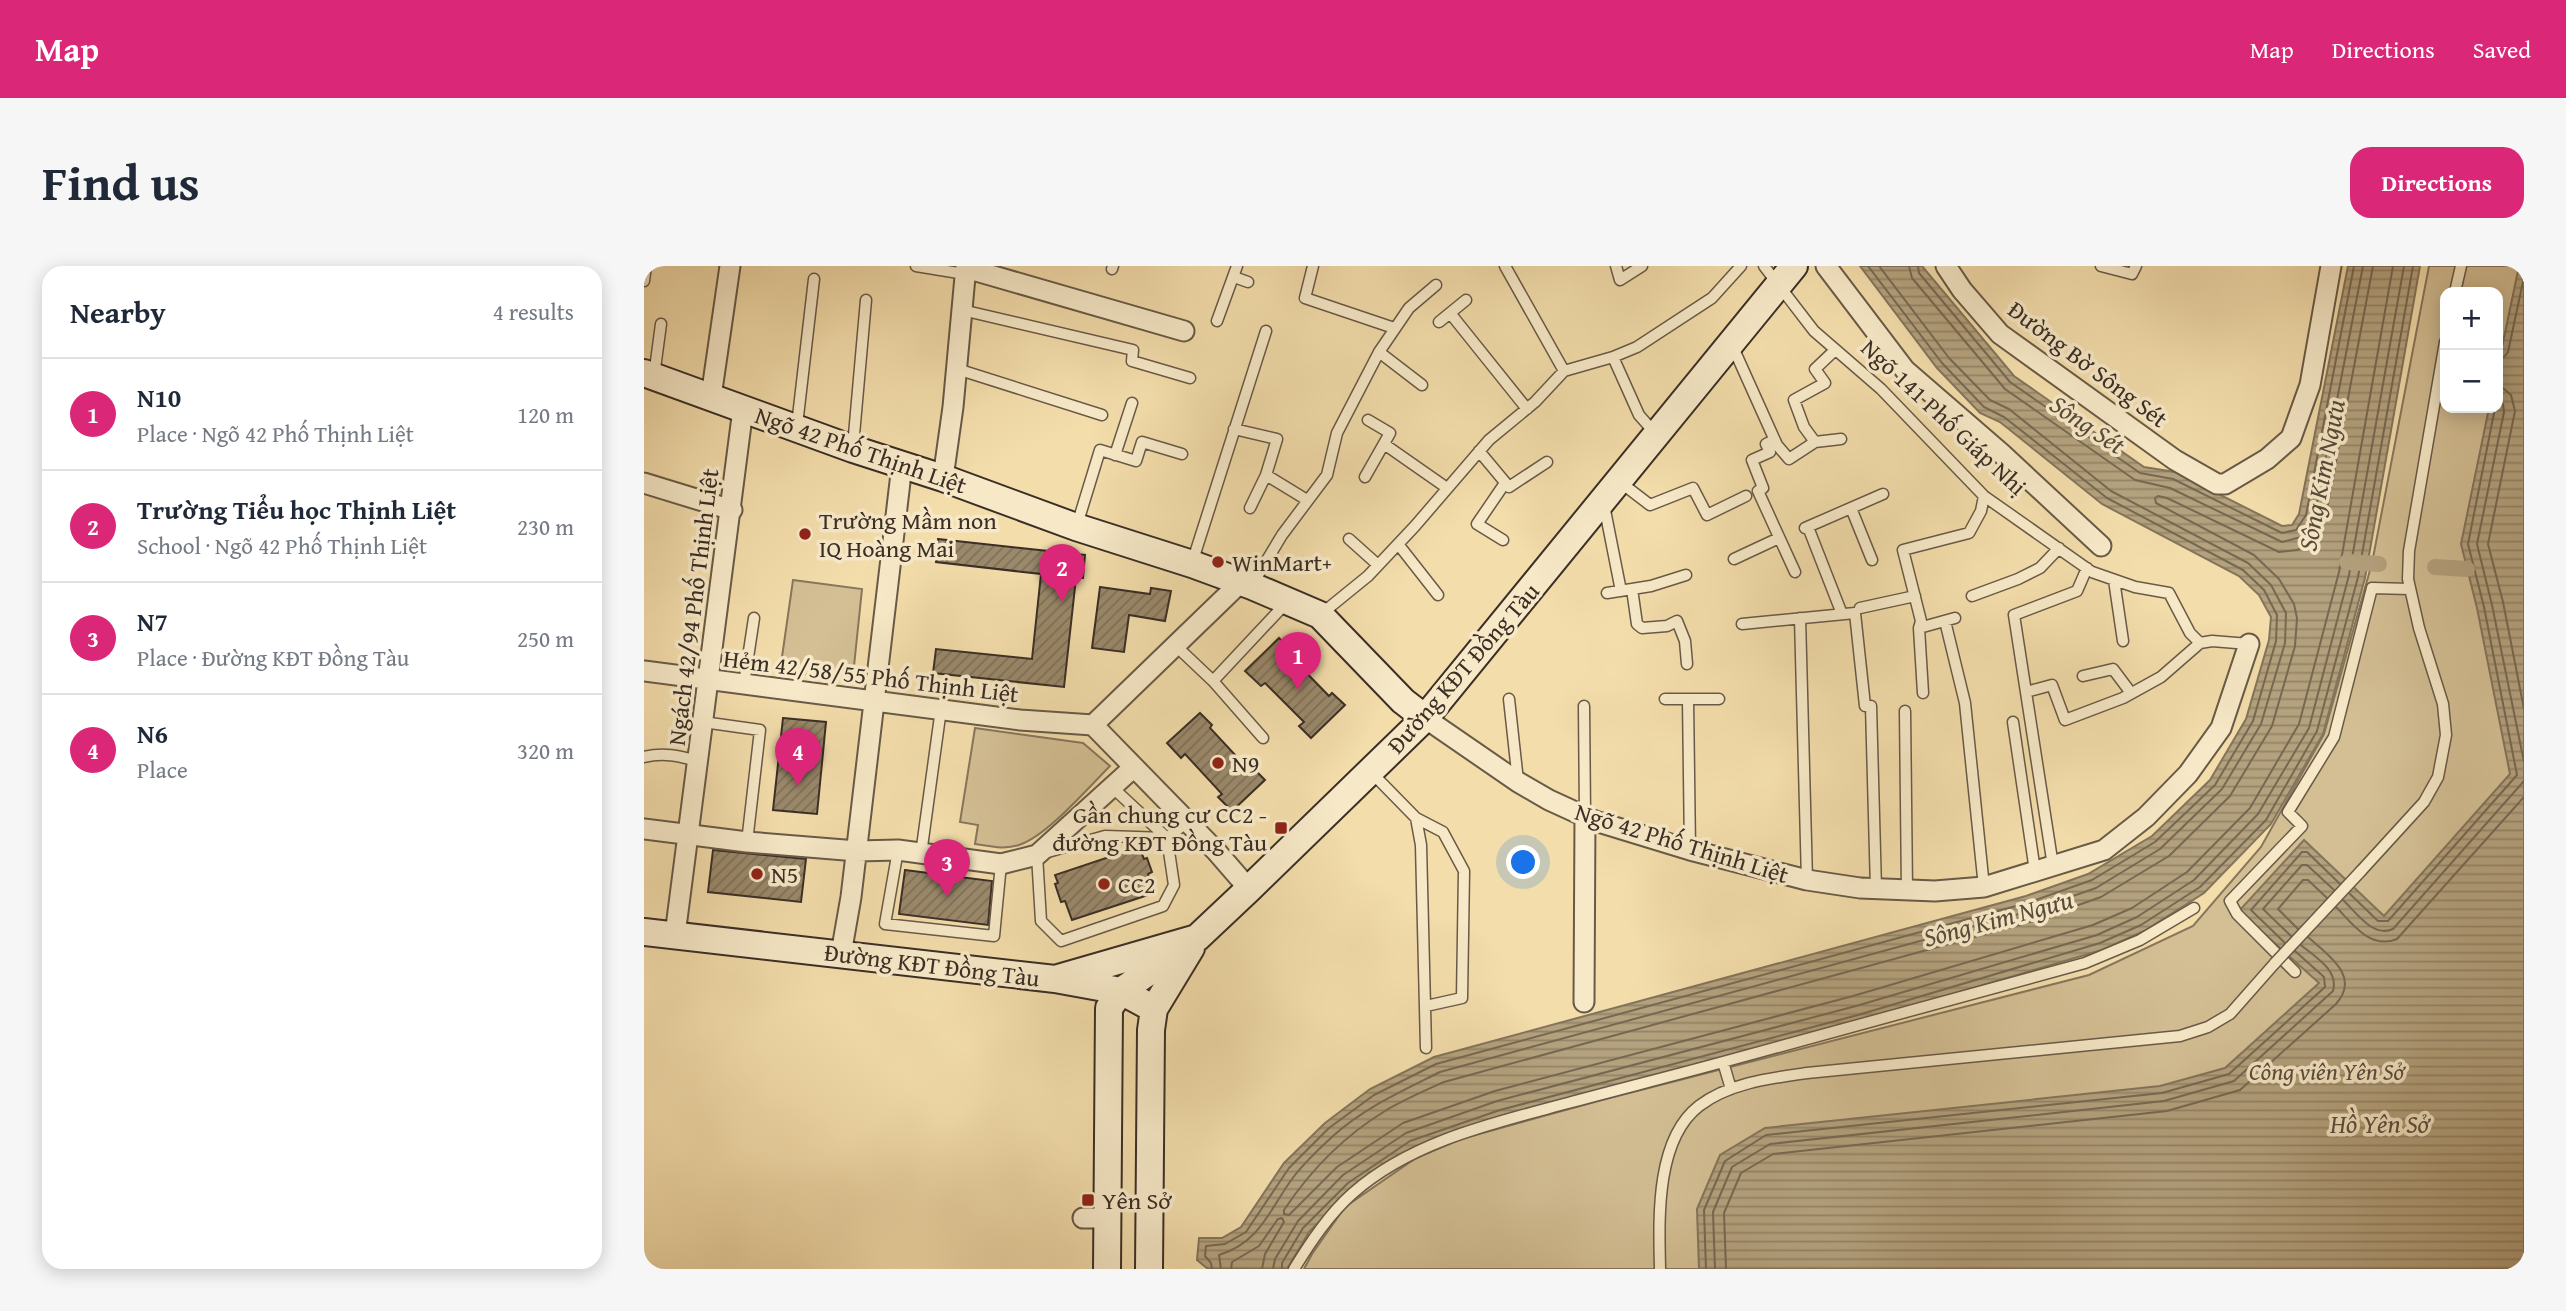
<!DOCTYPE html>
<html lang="en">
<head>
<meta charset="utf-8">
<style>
  :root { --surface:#fff; --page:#f6f6f7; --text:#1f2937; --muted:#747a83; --line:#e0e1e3; --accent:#db2777 }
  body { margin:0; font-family:"Gentium Book Plus",serif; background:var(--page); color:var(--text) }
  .controls { position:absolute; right:21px; top:21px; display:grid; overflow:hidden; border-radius:14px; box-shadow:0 4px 18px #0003 }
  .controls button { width:63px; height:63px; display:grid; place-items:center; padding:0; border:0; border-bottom:2px solid var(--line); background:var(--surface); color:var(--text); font:35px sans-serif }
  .you { position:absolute; left:880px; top:597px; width:24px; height:24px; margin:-18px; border:5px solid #fff; border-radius:50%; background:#1a73e8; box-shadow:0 0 0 10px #1a73e833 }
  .badge { display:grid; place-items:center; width:46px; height:46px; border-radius:50%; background:var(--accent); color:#fff; font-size:23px; font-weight:700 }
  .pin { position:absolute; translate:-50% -58px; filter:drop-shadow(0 2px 4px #0008) }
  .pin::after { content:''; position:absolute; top:37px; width:24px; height:21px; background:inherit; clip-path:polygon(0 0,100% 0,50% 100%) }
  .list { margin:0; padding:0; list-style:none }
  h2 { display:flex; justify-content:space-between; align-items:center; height:91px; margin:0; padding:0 28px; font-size:30px }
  h2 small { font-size:23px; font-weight:400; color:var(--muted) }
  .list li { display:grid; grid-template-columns:46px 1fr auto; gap:21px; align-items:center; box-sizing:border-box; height:112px; padding:0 28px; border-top:2px solid var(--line) }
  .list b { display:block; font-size:26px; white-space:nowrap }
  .list p { margin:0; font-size:23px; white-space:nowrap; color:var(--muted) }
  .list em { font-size:23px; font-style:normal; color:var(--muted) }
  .map { position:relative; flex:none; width:1880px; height:1003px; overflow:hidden; border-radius:21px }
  header { display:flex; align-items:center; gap:42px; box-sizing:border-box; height:98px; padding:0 35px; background:var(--accent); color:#fff }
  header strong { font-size:33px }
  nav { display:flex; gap:38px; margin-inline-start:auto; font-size:24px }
  .intro { display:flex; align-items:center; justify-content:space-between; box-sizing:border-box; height:168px; padding:0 42px }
  h1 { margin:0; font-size:49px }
  .button { padding:18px 32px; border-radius:21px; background:var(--accent); color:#fff; font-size:24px; font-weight:700 }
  main { display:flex; gap:42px; padding:0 42px }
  aside { flex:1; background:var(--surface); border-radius:21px; box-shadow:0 4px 18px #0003 }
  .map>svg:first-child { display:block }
  .park { fill:#d4bf94; stroke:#87765d; stroke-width:2; fill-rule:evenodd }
  .water { fill:url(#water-rules); stroke:#83745b; stroke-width:2 }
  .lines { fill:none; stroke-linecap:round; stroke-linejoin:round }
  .shore { stroke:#776852; stroke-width:2 }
  .canal { stroke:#b4a27e; stroke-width:16 }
  .building { fill:url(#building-hatch); stroke:#3a2e26; stroke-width:2 }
  .lane-casing { stroke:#685a47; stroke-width:13 }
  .street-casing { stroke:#685a47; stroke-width:23 }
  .secondary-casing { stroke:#3a2e26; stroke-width:30 }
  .lane { stroke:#f7e9c8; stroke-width:10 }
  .street { stroke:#f7e9c8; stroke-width:19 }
  .secondary { stroke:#f7e9c8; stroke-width:26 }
  .lane-bridge-casing { stroke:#685a47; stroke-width:13; stroke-linecap:butt }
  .lane-bridge { stroke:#f7e9c8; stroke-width:10 }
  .poi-dot { fill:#8f2418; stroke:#f7e9c8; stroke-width:2.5 }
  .labels { text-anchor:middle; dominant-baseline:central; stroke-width:7; stroke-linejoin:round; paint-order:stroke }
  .street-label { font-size:24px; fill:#3a2e26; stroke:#f7e9c8 }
  .poi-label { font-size:24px; fill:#3a2e26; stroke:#f7e9c8; text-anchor:start }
  .park-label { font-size:24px; font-style:italic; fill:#594b3c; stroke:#f7e9c8 }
  .water-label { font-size:26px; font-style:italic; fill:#584b3c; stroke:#f7e9c8 }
</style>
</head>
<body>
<header>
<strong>Map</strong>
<nav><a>Map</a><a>Directions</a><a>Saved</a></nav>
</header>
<div class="intro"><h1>Find us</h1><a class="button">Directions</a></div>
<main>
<aside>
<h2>Nearby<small>4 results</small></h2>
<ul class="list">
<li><span class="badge">1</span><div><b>N10</b><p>Place · Ngõ 42 Phố Thịnh Liệt</p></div><em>120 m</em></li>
<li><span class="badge">2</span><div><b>Trường Tiểu học Thịnh Liệt</b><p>School · Ngõ 42 Phố Thịnh Liệt</p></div><em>230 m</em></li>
<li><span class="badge">3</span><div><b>N7</b><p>Place · Đường KĐT Đồng Tàu</p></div><em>250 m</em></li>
<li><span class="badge">4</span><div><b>N6</b><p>Place</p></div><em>320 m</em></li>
</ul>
</aside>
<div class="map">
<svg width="1880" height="1003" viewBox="0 0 1880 1003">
  <defs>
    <pattern id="water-rules" width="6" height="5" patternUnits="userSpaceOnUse" patternTransform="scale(1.75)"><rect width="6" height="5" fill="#b4a27e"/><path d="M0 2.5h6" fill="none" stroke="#938467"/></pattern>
    <pattern id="building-hatch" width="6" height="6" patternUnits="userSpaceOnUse" patternTransform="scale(1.75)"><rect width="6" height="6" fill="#9a896b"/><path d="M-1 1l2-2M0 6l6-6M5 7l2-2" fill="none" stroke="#7f7058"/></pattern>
  </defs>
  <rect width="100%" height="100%" fill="#f3ddab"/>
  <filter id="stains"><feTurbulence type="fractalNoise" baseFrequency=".00286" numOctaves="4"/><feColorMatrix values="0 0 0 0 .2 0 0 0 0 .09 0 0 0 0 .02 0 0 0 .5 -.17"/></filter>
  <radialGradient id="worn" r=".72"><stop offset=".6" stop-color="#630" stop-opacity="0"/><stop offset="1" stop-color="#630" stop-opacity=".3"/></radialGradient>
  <!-- park -->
  <path class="park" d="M 1785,0 L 1880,0 L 1880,1003 L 660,1003 L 668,988 L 701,941 L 772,892 L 817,873 L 954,835 L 1445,709 L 1549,660 L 1617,581 L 1680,468 L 1728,297 ZM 1801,26 L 1854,26 L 1854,142 L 1801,142 Z
    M 149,314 L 218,323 L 210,400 L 191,412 L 136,405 Z
    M 331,462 L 439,477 L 466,500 C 444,522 403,570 375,579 C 360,584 346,580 331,578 L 334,559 L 316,556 Z"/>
  <!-- water -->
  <path class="water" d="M 1216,0 L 1278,0 L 1370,110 L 1500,201 L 1531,206 L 1638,260 L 1648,259 L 1655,248 L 1704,0 L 1776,0 L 1721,312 L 1679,468 L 1627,558 L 1560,627 L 1500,665 L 1458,684 L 1216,755 L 857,850 L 768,882 L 708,922 L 665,966 L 643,1003 L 564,1003 L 553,994 L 555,972 L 578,972 L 597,961 L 640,897 L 681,857 L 726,823 L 790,791 L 1382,630 L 1444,608 L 1508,570 L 1566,514 L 1602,453 L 1625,374 L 1627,351 L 1615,329 L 1595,310 L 1458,238 L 1356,156 L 1336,147 L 1293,102 Z
    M 1875,0 L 1880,0 L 1880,1003 L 1055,1003 L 1053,943 L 1076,889 L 1121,862 L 1516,820 L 1581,802 L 1675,717 L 1595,645 L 1660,574 L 1740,650 L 1866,508 L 1833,342 L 1817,278 L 1845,142 L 1854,142 L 1854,100 Z"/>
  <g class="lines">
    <!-- shore -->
    <path class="shore" d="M 1265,0 L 1268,12 L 1361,123 L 1491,214 L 1526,222 L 1638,276 L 1657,271 L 1670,252 L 1719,0
      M 1274,0 L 1275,7 L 1366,116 L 1496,207 L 1529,213 L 1638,267 L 1652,264 L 1662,249 L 1710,0
      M 1729,0 L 1681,254 L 1663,280 L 1653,284 L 1635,286 L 1523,232 L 1514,230 L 1511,232 L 1512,237 L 1610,289 L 1635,313 L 1650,338 L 1653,352 L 1651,380 L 1628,460 L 1586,530 L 1525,590 L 1457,631 L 1389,655 L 800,816 C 780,825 759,834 741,845 C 700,870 666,905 640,944 L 640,948 L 645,949 L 693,901 L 759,857 L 851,825 L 1209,730 L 1449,659 L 1488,642 L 1543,606 L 1606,542 L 1655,458 L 1695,306 L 1749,0
      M 1854,92 L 1860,91 L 1864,86 L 1880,11
      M 1854,118 L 1867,129 L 1871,145 L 1844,278 L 1859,336 L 1880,443
      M 1854,130 L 1859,138 L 1860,146 L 1833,278 L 1848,339 L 1880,496
      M 1705,627 L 1734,655 L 1744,655 L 1873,509 L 1840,341 L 1824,278 L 1851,142
      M 1699,634 C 1713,647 1729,672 1749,663 L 1880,515
      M 1692,641 C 1709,658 1726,684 1753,673 L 1880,531
      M 1654,663 L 1634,643 L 1659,614 L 1664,614 L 1683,632
      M 1647,670 L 1619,643 L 1658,599 L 1663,599 L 1690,624
      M 1641,677 L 1607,644 L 1658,586 L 1663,586 L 1696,618
      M 568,1003 L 567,997 L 561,990 L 562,980 L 581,978 L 602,966 L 645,902 L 685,862 L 730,829 L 792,798 L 1383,637 L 1448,614 L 1511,576 L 1571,519 L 1609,455 L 1632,375 L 1633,349 L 1620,324 L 1599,304 L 1463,232 L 1360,151 L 1340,141 L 1298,97 L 1224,0
      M 577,1003 L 575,989 C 618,976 626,941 651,909 C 662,895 676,882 689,870 C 720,842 758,825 796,806 L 1386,645 L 1452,622 L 1516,583 L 1578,523 L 1617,458 L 1641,377 L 1642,347 L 1627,319 L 1604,297 L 1467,225 L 1365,143 L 1346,134 L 1305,92 L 1235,0
      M 587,1003 L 588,996 L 615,980 L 634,953 L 638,952 L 640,956 L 621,988 L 618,1003
      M 629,1003 L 631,993 L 654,955 L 699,909 L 762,867 L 853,835 L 1212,740 L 1453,669 L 1493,651 L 1550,614 L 1614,548 L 1665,462 L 1705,309 L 1760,0
      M 638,1003 L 638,997 L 659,962 L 704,917 L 766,875 L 856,844 L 1214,749 L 1456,677 L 1497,659 L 1556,621 L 1622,554 L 1673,465 L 1714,311 L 1769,0
      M 1062,1003 L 1060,944 L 1081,895 L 1122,869 L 1518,827 L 1585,808 L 1681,721 L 1680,711 L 1651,685
      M 1071,1003 L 1069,946 L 1088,901 L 1126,878 L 1520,835 L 1590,815 L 1689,725 C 1695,704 1671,691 1657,679
      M 1082,1003 L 1080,947 L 1097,907 L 1129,888 L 1523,845 L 1596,824 L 1692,738 C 1717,710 1684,689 1664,671"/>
    <!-- canal -->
    <path class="canal" d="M 1703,296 L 1735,298
      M 1791,301 L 1823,303"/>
  </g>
  <!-- building -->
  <path class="building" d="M 294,273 L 441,289 L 439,312 L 432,312 L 420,421 L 289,407 L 292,383 L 388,393 L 397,308 L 292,296 Z
    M 456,321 L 506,328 L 507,322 L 527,325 L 521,355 L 485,349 L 480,386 L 448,382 Z
    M 635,372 L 650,388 L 647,391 L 685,430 L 688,427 L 701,439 L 667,472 L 655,460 L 660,456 L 621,417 L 617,420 L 601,405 Z
    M 556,447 L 568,459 L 566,462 L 607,506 L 610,503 L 621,514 L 588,545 L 574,531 L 578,528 L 541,488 L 537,492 L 523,477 Z
    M 139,452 L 182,456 L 173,548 L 129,544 Z
    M 495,581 L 500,593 L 503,592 L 508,606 L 504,608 L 510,627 L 428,654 L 421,635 L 417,636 L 411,618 L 414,617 L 411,609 Z
    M 69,584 L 162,593 L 157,636 L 64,626 Z
    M 261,604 L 348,615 L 344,659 L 255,648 Z"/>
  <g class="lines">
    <defs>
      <path id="lane" d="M 272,0 L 321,8
        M 669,0 L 661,32 L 750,62
        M 861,0 L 920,105
        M 972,0 L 976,14 L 998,0
        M 1120,0 L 1170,65 L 1237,123 L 1340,230 L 1448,306 L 1491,321 L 1525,327 L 1546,367 L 1556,377 L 1568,375 L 1605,378
        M 1457,0 L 1488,8 L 1492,0
        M 468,3 L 469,0
        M 590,11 L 604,16
        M 0,15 L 2,0
        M 1811,26 L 1817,0
        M 318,44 L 489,84 L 488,95 L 546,112
        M 806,47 L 883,143
        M 573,55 L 593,0
        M 795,56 L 822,34
        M 1088,79 L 1133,179 L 1145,193 L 1171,176 L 1197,173
        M 735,86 L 778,119
        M 969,91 L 995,149 L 1010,166
        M 313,103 L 458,149
        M 10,110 L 17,58
        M 153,159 L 170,13
        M 590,163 L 633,173 L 622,209 L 606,242
        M 1130,174 L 1122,178 L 1126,186 L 1108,194 L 1119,222 L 1114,225 L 1151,306
        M 1171,176 L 1160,161 L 1150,134 L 1181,117 L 1171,103 L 1191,84
        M 740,178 L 803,222
        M 209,180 L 222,34
        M 835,185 L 865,221 L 903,196
        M 471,189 L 488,137
        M 622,209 L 663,234
        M 721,211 L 746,167 L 724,154
        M 976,216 L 1006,239 L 1049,222 L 1063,249 L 1102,230
        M 960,239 L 977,325
        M 1207,242 L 1228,294
        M 433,259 L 456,184 L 492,195 L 498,176 L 538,188
        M 1164,261 L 1198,348
        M 1161,262 L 1239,228
        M 705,273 L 734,299
        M 859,274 L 833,258 L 861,217
        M 754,278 L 794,329
        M 1090,293 L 1135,272
        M 548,297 L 622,65
        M 1470,314 L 1479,375
        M 608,319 L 638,269 L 683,209 L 693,167 L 735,86 L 765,42 L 792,19
        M 988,323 L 993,358 L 998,362 L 1023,360 L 1033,355 L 1041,375 L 1043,398
        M 963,327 L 1007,320 L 1042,309
        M 1328,330 L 1374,313 L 1396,302 L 1415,282
        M 1216,342 L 1271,330
        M 676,349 L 724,310 L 771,260 L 845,174 L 891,136 L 920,105 L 969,91 L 993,81 L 1068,32 L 1097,0
        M 1156,352 L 1163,614
        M 1301,355 L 1321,437 L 1340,621
        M 1098,358 L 1211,347 L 1221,440
        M 1275,362 L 1311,352
        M 531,379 L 569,415 L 619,472
        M 1439,410 L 1469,403 L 1487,427
        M 569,415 L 643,336
        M 100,418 L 110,352
        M 1382,426 L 1408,419 L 1421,454 L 1479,432 L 1517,411 L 1556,377
        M 1279,427 L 1275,362 L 1277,355 L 1259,284 L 1325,267 L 1337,245 L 1340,230
        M 865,433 L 874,515
        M 1021,433 L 1075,433
        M 1044,433 L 1046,584
        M 940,440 L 941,550
        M 1227,440 L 1232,623
        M 1261,445 L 1263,625
        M 59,456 L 116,464 L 103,576
        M 1369,456 L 1391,605
        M 0,491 C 19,486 35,490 54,495
        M 727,506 L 772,552 L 777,579 L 782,782
        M 468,521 L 523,572 L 461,570 L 393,589 L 397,655 L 417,675 L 519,640 L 530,619 L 523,572 L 543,556
        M 772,552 L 799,566 L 820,605 L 818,732 L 782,740
        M 254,584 L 241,658 L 350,670 L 357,598
        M 277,588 L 297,443
        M 1409,600 L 1370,349 L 1433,325 L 1443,302
        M 1717,605 L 1780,536 L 1794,511 L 1802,469 L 1799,438 L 1775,362 L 1764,313 L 1765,285 L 1801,76
        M 1651,706 L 1593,648 L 1586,635 L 1658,560 L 1644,546 L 1690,471 L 1728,322 L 1766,323
        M 1079,796 L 1441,697 L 1496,674 L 1550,642
        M 650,1003 C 666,977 685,948 709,927 C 768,875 850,857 924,837 C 976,823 1028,810 1079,796 L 1087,823
        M 1016,1003 C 1015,954 1011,874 1055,840 C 1085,817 1127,812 1163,807 L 1536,770 L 1564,761 L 1586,748 L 1631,697"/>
      <path id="street" d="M 1182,0 L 1261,104 L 1358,188 L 1457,280
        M 1302,0 L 1318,24 L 1356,68 L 1531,194 L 1573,218 L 1581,218 L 1623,193 L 1647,172 L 1666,119 L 1687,0
        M 322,2 L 540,65
        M 67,131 L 86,0
        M 299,212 L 309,141 L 322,0
        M 0,217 L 88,244
        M 0,405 L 376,454 L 449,459
        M 781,452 L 874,516 L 905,534 L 951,555 L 1046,584 L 1163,614 L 1216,622 L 1291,625 L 1340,621 L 1460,584 L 1502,551 L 1544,508 L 1577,462 L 1605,378
        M 449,459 L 572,585 L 605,623
        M 449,459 L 597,316
        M 0,563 L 103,576 L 213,585 L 254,584 L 357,598 L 393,589 L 489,502
        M 31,669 L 99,143
        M 197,688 L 207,631 L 258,199
        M 940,736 L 941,550
        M 439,952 L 463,952"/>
      <path id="secondary" d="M 0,107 L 209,183 L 299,212 L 432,261 L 548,298 L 608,320 L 676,349 L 759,435 L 781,452
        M 0,666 L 411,713 L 477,725 L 510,743
        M 411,713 L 553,672 L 605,623 L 781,452 L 1150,0
        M 463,1003 L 465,742 L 477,725 L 535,685
        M 505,1003 L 507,764 L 510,743 L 547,682"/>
    </defs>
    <!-- lane casing -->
    <use href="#lane" class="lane-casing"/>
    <!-- street casing -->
    <use href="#street" class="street-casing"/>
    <!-- secondary casing -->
    <use href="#secondary" class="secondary-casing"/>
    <!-- lane -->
    <use href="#lane" class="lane"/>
    <!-- street -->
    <use href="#street" class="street"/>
    <!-- secondary -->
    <use href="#secondary" class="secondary"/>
    <defs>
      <path id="lane-bridge" d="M 1631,697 L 1717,605"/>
    </defs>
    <!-- lane-bridge casing -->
    <use href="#lane-bridge" class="lane-bridge-casing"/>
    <!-- lane-bridge -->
    <use href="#lane-bridge" class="lane-bridge"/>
  </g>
  <!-- markers -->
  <g class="poi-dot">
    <circle cx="161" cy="268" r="7"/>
    <circle cx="574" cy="296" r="7"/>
    <circle cx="574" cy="497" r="7"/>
    <rect x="630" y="555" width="14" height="14" rx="3.5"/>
    <circle cx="113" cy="608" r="7"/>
    <circle cx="460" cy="618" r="7"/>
    <rect x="437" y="927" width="14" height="14" rx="3.5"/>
  </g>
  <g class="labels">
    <!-- street labels -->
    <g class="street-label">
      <text transform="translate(1444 98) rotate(37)">Đường Bờ Sông Sét</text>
      <text transform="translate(1300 151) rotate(43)">Ngõ 141 Phố Giáp Nhị</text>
      <text transform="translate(217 184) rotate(19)">Ngõ 42 Phố Thịnh Liệt</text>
      <text transform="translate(49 341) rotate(-83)">Ngách 42/94 Phố Thịnh Liệt</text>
      <text transform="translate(819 402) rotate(-49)">Đường KĐT Đồng Tàu</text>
      <text transform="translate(227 410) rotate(7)">Hẻm 42/58/55 Phố Thịnh Liệt</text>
      <text transform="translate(1038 577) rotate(17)">Ngõ 42 Phố Thịnh Liệt</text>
      <text transform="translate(288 699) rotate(7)">Đường KĐT Đồng Tàu</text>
    </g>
    <!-- poi labels -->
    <g class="poi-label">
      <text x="175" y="254">Trường Mầm non<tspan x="175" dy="28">IQ Hoàng Mai</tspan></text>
      <text x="588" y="296">WinMart+</text>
      <text x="588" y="497">N9</text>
      <text x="623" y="548" text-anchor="end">Gần chung cư CC2 -<tspan x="623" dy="28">đường KĐT Đồng Tàu</tspan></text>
      <text x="127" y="608">N5</text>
      <text x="474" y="618">CC2</text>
      <text x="458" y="934">Yên Sở</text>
    </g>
    <!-- park labels -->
    <g class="park-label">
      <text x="1683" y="805">Công viên Yên Sở</text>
    </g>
    <!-- water labels -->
    <g class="water-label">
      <text transform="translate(1444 158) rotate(34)">Sông Sét</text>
      <text transform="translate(1677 209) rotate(-79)">Sông Kim Ngưu</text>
      <text transform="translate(1354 652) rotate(-15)">Sông Kim Ngưu</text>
      <text x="1736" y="857">Hồ Yên Sở</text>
    </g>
  </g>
  <rect width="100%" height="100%" filter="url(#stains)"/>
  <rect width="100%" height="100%" fill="url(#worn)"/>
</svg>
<div class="controls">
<button>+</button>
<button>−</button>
</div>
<div class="you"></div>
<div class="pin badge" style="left:654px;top:424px">1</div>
<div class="pin badge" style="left:418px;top:336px">2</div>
<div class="pin badge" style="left:303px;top:631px">3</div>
<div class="pin badge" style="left:154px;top:520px">4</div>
</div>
</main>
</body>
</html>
